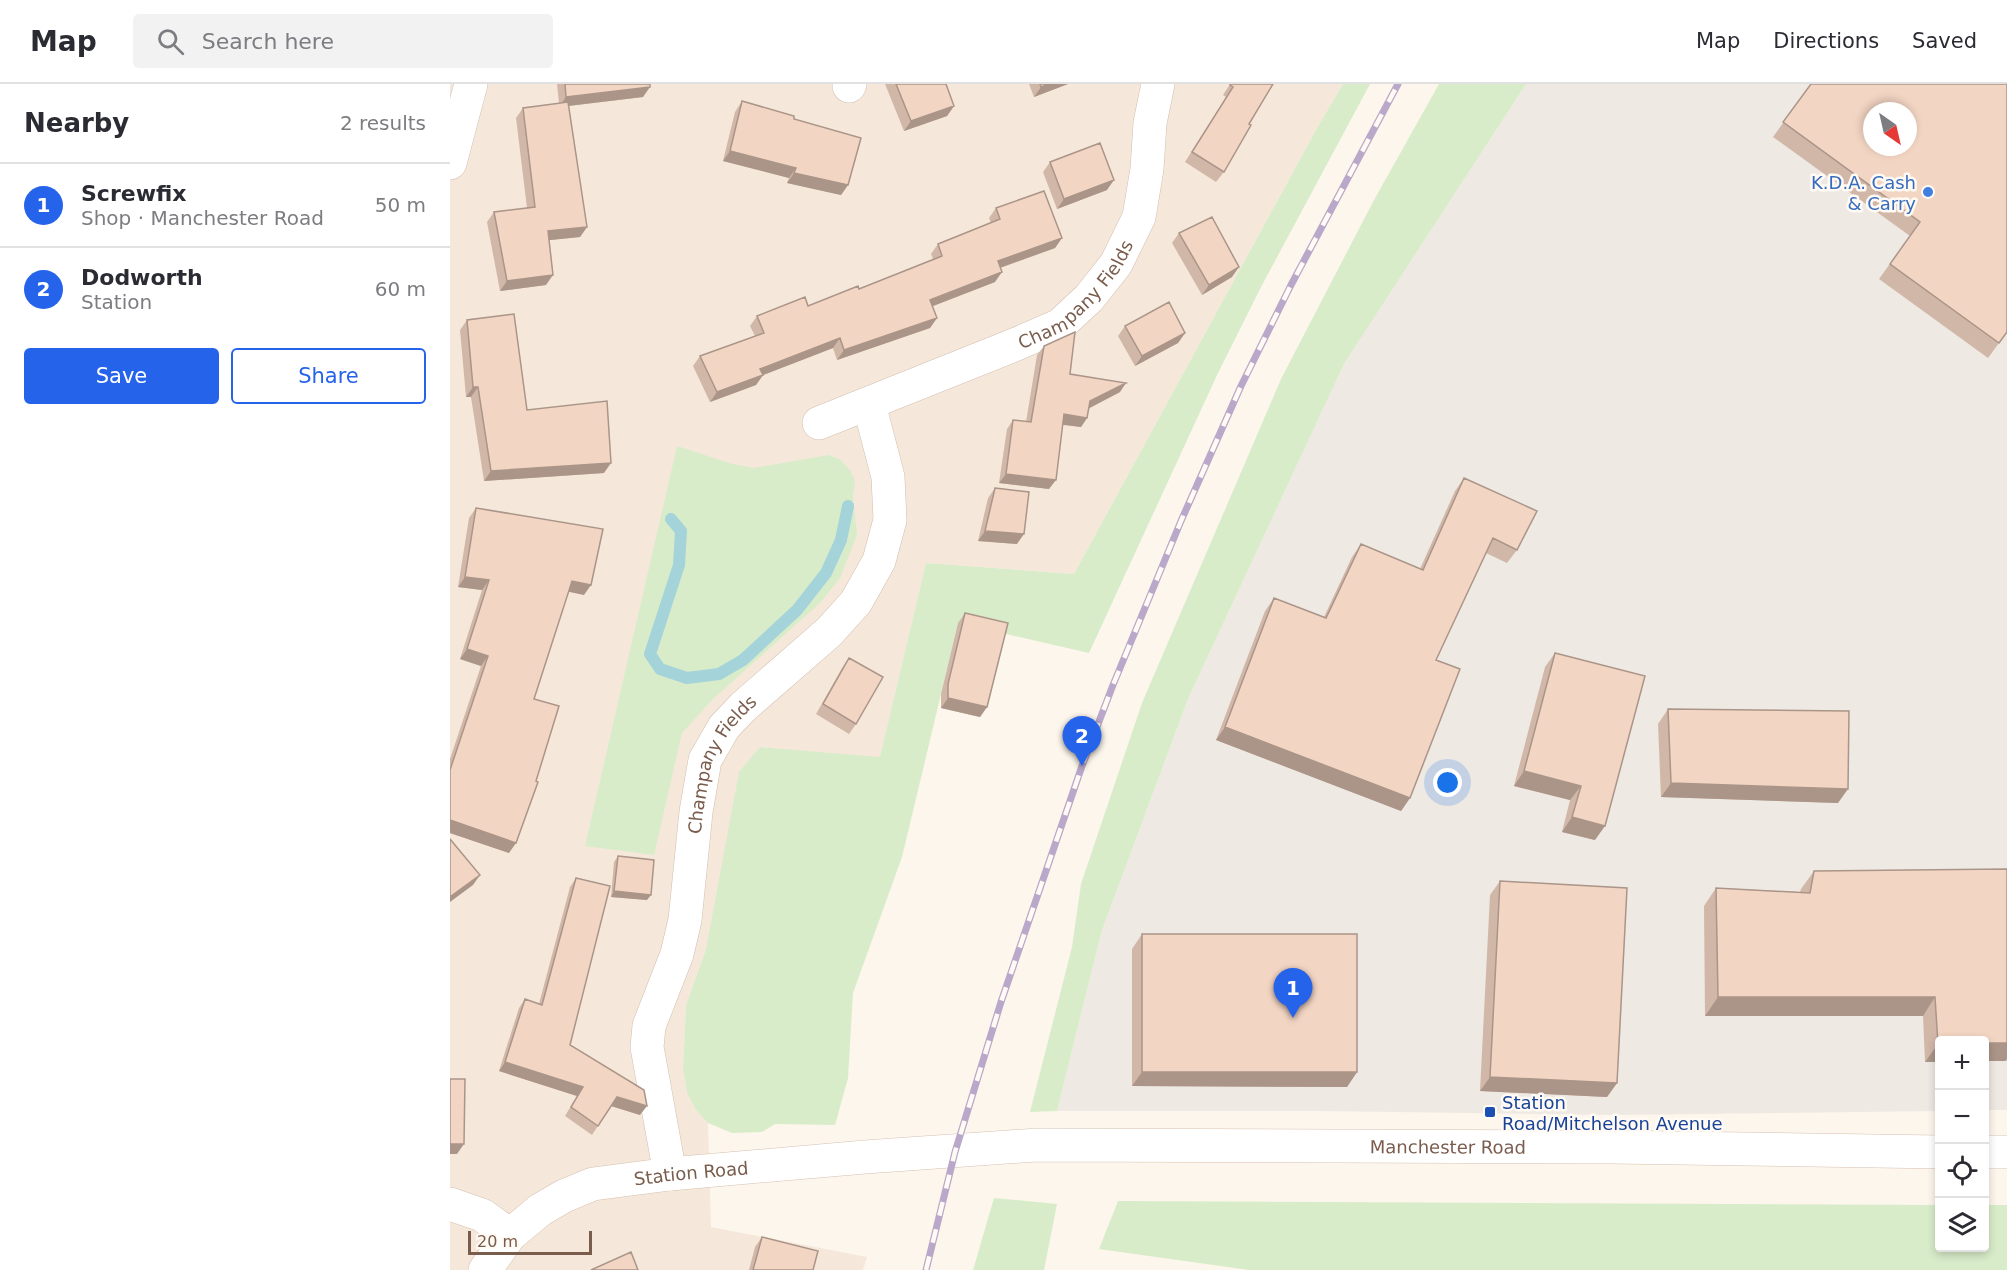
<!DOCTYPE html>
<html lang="en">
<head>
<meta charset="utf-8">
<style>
  :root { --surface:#fff; --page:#f2f2f3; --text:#2b2b33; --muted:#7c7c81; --line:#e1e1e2; --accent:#2563eb }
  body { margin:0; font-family:"DejaVu Sans",sans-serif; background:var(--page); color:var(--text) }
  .controls { position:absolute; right:18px; bottom:18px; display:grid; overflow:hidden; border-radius:6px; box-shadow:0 3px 9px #0003 }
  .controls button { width:54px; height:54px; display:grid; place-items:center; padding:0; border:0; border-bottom:2px solid var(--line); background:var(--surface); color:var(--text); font:30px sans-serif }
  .compass { position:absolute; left:1413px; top:18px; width:54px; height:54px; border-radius:50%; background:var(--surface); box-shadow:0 3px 9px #0003; rotate:146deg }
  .scale { position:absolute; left:18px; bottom:15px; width:124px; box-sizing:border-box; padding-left:6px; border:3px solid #7a5c4d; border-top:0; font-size:16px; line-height:21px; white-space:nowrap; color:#7a5c4d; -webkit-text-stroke:4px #fffaf3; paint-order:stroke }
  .you { position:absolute; left:998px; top:699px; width:21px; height:21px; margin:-15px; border:4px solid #fff; border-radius:50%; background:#1a73e8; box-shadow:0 0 0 9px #1a73e833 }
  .badge { display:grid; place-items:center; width:39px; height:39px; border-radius:50%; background:var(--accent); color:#fff; font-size:20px; font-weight:700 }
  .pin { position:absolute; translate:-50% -50px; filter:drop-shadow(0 2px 3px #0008) }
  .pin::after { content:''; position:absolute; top:32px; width:21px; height:18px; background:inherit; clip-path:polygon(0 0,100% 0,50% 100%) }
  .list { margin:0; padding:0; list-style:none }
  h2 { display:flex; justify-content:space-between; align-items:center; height:78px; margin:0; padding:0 24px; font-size:26px }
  h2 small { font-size:20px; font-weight:400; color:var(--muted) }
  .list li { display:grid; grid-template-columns:39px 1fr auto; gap:18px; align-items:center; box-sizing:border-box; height:84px; padding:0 24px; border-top:2px solid var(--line) }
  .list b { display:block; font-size:22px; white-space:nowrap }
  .list p { margin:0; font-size:20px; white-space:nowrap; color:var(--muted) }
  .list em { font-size:20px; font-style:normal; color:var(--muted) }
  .actions { display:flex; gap:12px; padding:18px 24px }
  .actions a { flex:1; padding:14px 0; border:2px solid var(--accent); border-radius:6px; text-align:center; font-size:21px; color:var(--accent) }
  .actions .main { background:var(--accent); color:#fff }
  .icon { flex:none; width:33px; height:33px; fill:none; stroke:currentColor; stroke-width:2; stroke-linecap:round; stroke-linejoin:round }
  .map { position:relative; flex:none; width:1557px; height:1186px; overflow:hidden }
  header { display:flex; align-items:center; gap:36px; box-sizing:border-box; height:84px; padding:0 30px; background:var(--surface); border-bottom:2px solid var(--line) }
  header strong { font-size:28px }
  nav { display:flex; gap:33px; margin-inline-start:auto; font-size:21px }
  .search { width:420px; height:54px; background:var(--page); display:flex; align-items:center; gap:15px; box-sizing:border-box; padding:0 21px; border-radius:6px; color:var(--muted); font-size:22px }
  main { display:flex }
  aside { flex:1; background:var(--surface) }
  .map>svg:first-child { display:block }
  .residential { fill:#f5e8da }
  .industrial { fill:#efe9e4; fill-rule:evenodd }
  .green { fill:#d8ecc9 }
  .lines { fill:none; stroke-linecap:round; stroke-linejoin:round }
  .stream { stroke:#a5d3da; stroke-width:12 }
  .street-casing { stroke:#d1beb0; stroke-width:34 }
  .secondary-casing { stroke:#d6c0b0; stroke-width:34 }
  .street { stroke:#fff; stroke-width:33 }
  .secondary { stroke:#fff; stroke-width:33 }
  .rail-casing { stroke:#b9a8c9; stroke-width:7 }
  .rail { stroke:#fffaf3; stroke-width:4.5; stroke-dasharray:14; stroke-linecap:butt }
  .wall { fill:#d1b7a8 }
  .shaded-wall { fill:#aa9588 }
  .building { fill:#f3d5c3; stroke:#aa9588; stroke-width:1.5; fill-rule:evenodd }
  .shop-dot { fill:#3f7fe0; stroke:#fffaf3; stroke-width:2 }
  .transit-dot { fill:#1a4fb4; stroke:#fffaf3; stroke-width:2 }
  .labels { text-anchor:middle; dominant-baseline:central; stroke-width:5; stroke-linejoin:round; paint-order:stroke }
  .shop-label { font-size:18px; fill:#366cbe; stroke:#fffaf3; text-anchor:end }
  .street-label { font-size:18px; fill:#7a5c4d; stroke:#fffaf3 }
  .transit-label { font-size:18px; fill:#164399; stroke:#fffaf3; text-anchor:start }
</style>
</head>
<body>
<header>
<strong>Map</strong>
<div class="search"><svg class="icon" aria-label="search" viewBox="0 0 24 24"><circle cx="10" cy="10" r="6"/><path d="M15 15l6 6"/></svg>Search here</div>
<nav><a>Map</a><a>Directions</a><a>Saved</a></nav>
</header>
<main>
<aside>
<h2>Nearby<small>2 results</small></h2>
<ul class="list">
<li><span class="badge">1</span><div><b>Screwfix</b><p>Shop · Manchester Road</p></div><em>50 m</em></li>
<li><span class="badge">2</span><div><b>Dodworth</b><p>Station</p></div><em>60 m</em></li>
</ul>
<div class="actions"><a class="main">Save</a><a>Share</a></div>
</aside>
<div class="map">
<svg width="1557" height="1186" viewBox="0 0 1557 1186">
  <rect width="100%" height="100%" fill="#fdf6ec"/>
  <!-- residential -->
  <path class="residential" d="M 0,0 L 893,0 L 867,44 L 624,490 L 476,479 L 430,674 L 310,663 L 256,865 L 236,921 L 233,984 L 237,1009 L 246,1026 L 258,1039 L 261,1143 L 417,1173 L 413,1186 L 0,1186 Z"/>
  <!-- industrial -->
  <path class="industrial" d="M 1076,0 L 1557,0 L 1557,1026 L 1535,1026 L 1534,956 L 1490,956 L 1489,1027 L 1164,1031 L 868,1027 L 607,1027 L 652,846 L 738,615 L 894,280 ZM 1422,27 L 1458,27 L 1458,63 L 1422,63 Z"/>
  <!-- green -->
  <path class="green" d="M 893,0 L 920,0 L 811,203 L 768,289 L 639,569 L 508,539 L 452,773 L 403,909 L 398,994 L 385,1041 L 325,1040 L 312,1048 L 282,1049 L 258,1039 L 246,1026 L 237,1009 L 233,984 L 236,921 L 256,865 L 289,688 L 310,663 L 430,673 L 476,479 L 624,490 L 867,44 Z
    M 989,0 L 1076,0 L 894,280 L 738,615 L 652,846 L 607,1027 L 580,1028 L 622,863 L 631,800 L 692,619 L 831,295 L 924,116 Z
    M 227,362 L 282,380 L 304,384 L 379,371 L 391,376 L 400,386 L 405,397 L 403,412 L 407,451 L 390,494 L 370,519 L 262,616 L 232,649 L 204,771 L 135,762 Z
    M 544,1114 L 607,1120 L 594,1186 L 523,1186 Z
    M 668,1117 L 1489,1121 L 1490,1164 L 1534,1164 L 1535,1121 L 1557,1121 L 1557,1186 L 799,1186 L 649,1165 Z"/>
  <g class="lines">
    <!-- stream -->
    <path class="stream" d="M 221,435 L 231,447 L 229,481 L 200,570 L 210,585 L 237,594 L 269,590 L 293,576 L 347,526 L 376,489 L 391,456 L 398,422"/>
    <defs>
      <g id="street">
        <path d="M 399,2 L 400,0"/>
        <path d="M 0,79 L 21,0"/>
        <path id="s1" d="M 369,339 L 569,259 L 610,241 L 639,214 L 666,180 L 689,133 L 697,85 L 700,39 L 708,0"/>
        <path id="s2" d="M 220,1090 L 197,963 L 199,942 L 227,870 L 235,836 L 246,728 L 255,676 L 274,643 L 293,623 L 379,548 L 406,518 L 429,477 L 440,436 L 438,393 L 419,320"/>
      </g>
      <g id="secondary">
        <path d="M 1534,1068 L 1557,1068"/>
        <path d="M 0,1120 L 32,1131 L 60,1151"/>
        <path id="s3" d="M 35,1186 L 60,1151 L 90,1126 L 114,1112 L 143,1100 L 220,1090 L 415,1073 L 587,1061 L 1160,1063 L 1490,1068"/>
      </g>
    </defs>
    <!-- street casing -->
    <use href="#street" class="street-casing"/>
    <!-- secondary casing -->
    <use href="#secondary" class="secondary-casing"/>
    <!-- street -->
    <use href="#street" class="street"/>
    <!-- secondary -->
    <use href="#secondary" class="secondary"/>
    <defs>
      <path id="rail" d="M 476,1186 L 505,1068 L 551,918 L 632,682 L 663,601 L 731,437 L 791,302 L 841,201 L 948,0"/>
    </defs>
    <!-- rail casing -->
    <use href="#rail" class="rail-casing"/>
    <!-- rail -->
    <use href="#rail" class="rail"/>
  </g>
  <!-- wall -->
  <path class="wall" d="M 107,0 L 200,0 L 193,13 L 119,22 L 137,143 L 130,153 L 99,156 L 96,201 L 50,207 L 37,138 L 44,128 L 77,124 L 66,34 L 73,24 L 109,19 Z
    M 435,0 L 496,0 L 504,22 L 497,32 L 454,47 Z
    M 579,0 L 618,0 L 584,13 Z
    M 780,0 L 823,0 L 799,40 L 774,88 L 766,98 L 735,78 L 776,13 L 773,11 Z
    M 1361,0 L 1557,248 L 1538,274 L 1429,195 L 1460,152 L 1323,53 Z
    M 292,17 L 398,101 L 391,111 L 337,99 L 339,94 L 273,77 L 285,28 Z
    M 600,78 L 657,106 L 607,125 L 593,88 Z
    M 546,124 L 612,154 L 605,164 L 550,184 L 545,198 L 482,222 L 487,234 L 480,244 L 387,276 L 383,264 L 313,291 L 306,301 L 260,318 L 243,282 L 250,272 L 305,252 L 300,242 L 307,232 L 358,222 L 409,205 L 483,175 L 481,170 L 488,160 L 541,139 L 539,134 Z
    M 729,149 L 782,193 L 752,211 L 722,159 Z
    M 17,236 L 77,326 L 154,389 L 34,397 L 21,313 L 16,313 L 10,246 Z
    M 675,242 L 735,249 L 728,259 L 685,282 L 668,252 Z
    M 594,262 L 620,290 L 670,308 L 639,324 L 637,334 L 631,343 L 613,341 L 599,405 L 549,399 L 557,345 L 563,336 L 576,338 L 587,271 Z
    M 1014,394 L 1067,466 L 1057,479 L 1036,469 L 986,576 L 960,714 L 951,727 L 766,656 L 815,527 L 824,514 L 874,533 L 902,473 L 911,460 L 970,485 L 1005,407 Z
    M 545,404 L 567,460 L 528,457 L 538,414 Z
    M 26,424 L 134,511 L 119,507 L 84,615 L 59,769 L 0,749 L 0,675 L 31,582 L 10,575 L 32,506 L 8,503 L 19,434 Z
    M 515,529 L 537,623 L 530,633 L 491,624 L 491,610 L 508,539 Z
    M 1105,569 L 1145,756 L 1112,748 L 1120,716 L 1064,702 L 1095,583 Z
    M 399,574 L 406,640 L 399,650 L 366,630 L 392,584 Z
    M 1218,625 L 1388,719 L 1211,713 L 1208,640 Z
    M 168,772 L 197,816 L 161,813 L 164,778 Z
    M 1364,787 L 1556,977 L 1534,977 L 1534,957 L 1490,957 L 1490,978 L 1475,978 L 1473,932 L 1255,932 L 1254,822 L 1266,804 L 1350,808 L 1351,805 Z
    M 126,794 L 120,961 L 190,1031 L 161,1022 L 142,1051 L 115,1032 L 127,1012 L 49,987 L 69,924 L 75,915 L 89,920 L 120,803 Z
    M 1050,797 L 1167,999 L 1157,1013 L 1030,1007 L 1040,811 Z
    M 692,850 L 907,988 L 897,1003 L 682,1002 L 682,865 Z
    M 312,1153 L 363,1186 L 299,1186 L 305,1163 Z"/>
  <!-- shaded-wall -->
  <path class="shaded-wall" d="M 599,0 L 618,0 L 584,13 L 591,3 Z
    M 200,3 L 193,13 L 109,23 L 116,13 Z
    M 504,22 L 497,32 L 454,47 L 461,37 Z
    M 280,67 L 346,84 L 339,94 L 273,77 Z
    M 344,89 L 398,101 L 391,111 L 337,99 Z
    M 664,96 L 657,106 L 607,125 L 614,115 Z
    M 137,143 L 130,153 L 91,157 L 98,147 Z
    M 612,154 L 605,164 L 541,187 L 548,177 Z
    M 789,183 L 782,193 L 752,211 L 759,201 Z
    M 552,188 L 545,198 L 473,226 L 480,216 Z
    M 103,191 L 96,201 L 50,207 L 57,197 Z
    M 487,234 L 480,244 L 387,276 L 394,266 Z
    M 735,249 L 728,259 L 685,282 L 692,272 Z
    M 390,254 L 383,264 L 303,295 L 310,285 Z
    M 313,291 L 306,301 L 260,318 L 267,308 Z
    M 676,299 L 670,308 L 634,327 L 640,317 Z
    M 23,303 L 28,303 L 21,313 L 16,313 Z
    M 614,330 L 637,334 L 631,343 L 608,340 Z
    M 161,379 L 154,389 L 34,397 L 41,387 Z
    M 556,390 L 606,396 L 599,405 L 549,399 Z
    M 535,447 L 574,450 L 567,460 L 528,457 Z
    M 15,493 L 39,496 L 32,506 L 8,503 Z
    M 122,497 L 141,501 L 134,511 L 115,507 Z
    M 17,565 L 38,572 L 31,582 L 10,575 Z
    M 498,614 L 537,623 L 530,633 L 491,624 Z
    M 775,643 L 960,714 L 951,727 L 766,656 Z
    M 1074,687 L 1131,702 L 1120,716 L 1064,702 Z
    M 1221,699 L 1398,705 L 1388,719 L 1211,713 Z
    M 1122,733 L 1155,742 L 1145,756 L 1112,748 Z
    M 0,736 L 66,759 L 59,769 L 0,749 Z
    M 30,791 L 23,801 L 0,818 L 0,813 Z
    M 164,807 L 201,811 L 197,816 L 161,813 Z
    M 1268,913 L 1485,913 L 1473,932 L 1255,932 Z
    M 1534,959 L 1557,959 L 1557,975 L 1556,977 L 1534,977 Z
    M 1488,960 L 1490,960 L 1490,978 L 1475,978 Z
    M 55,978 L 133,1003 L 127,1012 L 49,987 Z
    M 692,988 L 907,988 L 897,1003 L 682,1002 Z
    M 1040,993 L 1167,999 L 1157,1013 L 1030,1007 Z
    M 167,1013 L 197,1022 L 190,1031 L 161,1022 Z
    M 0,1060 L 14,1060 L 7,1070 L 0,1070 Z"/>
  <!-- building -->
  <path class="building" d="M 115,0 L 200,0 L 200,3 L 116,13 Z
    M 446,0 L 496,0 L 504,22 L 461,37 Z
    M 590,0 L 599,0 L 591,3 Z
    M 781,0 L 823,0 L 799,40 L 801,41 L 774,88 L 742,68 L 783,3 L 780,1 Z
    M 1361,0 L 1557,0 L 1557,248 L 1549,259 L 1440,180 L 1470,138 L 1333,38 ZM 1422,27 L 1458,27 L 1458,63 L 1422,63 Z
    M 292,17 L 344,32 L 344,35 L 411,54 L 398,101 L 344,89 L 346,84 L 280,67 Z
    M 118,18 L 137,143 L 98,147 L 103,191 L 57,197 L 44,128 L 85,123 L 73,24 Z
    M 650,59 L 664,96 L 614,115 L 600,78 Z
    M 594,107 L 612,154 L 548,177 L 552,188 L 480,216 L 487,234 L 394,266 L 390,254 L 310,285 L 313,291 L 267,308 L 250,272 L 314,249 L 307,232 L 355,213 L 358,222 L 408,202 L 409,205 L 492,172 L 488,160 L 550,135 L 546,124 Z
    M 762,133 L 789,183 L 759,201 L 729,149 Z
    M 719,218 L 735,249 L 692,272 L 675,242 Z
    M 64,230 L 77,326 L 157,317 L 161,379 L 41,387 L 28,303 L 23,303 L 17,236 Z
    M 625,248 L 620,290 L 676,299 L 640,317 L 637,334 L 614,330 L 606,396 L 556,390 L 563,336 L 581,338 L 594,262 Z
    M 1014,394 L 1087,427 L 1067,466 L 1043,454 L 986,576 L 1010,585 L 960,714 L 775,643 L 824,514 L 876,534 L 911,460 L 973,486 Z
    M 545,404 L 579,408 L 574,450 L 535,447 Z
    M 26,424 L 153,445 L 141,501 L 122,497 L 84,615 L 109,622 L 86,697 L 88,698 L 66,759 L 0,736 L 0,686 L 38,572 L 17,565 L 39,496 L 15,493 Z
    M 515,529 L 558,539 L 537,623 L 498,614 L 498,600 Z
    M 1105,569 L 1195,592 L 1155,742 L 1122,733 L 1131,702 L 1074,687 Z
    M 399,574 L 433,593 L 406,640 L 373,620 Z
    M 1218,625 L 1399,627 L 1398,705 L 1221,699 Z
    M 0,755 L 30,791 L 0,813 Z
    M 168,772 L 204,776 L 201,811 L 164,807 Z
    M 1557,785 L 1557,959 L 1534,959 L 1534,957 L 1490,957 L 1490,960 L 1488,960 L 1485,913 L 1268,913 L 1266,804 L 1360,809 L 1364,787 Z
    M 126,794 L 160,802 L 120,961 L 194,1006 L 197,1022 L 167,1013 L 148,1042 L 121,1023 L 133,1003 L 55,978 L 75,915 L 92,921 Z
    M 1050,797 L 1177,804 L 1167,999 L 1040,993 Z
    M 692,850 L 907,850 L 907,988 L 692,988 Z
    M 0,995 L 15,995 L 14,1060 L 0,1060 Z
    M 312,1153 L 368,1167 L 363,1186 L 303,1186 Z
    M 181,1168 L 188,1186 L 141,1186 Z"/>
  <!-- markers -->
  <circle class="shop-dot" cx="1478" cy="108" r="6"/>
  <rect class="transit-dot" x="1034" y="1022" width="12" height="12" rx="3"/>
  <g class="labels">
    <!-- shop labels -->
    <g class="shop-label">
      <text x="1466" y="98">K.D.A. Cash<tspan x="1466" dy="21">&amp; Carry</tspan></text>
    </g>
    <!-- street labels -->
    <g class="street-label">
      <text stroke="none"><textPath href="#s1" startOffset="292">Champany Fields</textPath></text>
      <text stroke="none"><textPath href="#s2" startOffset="426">Champany Fields</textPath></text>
      <text stroke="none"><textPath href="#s3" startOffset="998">Manchester Road</textPath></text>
      <text stroke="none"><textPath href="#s3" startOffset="240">Station Road</textPath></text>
    </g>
    <!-- transit labels -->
    <g class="transit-label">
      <text x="1052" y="1018">Station<tspan x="1052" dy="21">Road/Mitchelson Avenue</tspan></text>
    </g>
  </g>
</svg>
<div class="controls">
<button>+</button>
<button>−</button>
<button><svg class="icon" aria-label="locate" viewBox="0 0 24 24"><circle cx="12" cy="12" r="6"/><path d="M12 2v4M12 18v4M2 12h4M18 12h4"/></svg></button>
<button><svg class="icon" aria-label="layers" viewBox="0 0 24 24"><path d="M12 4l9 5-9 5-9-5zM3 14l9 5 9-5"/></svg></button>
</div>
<svg class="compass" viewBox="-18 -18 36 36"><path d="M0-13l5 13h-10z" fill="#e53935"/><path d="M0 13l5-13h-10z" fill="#7c7c81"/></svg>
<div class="scale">20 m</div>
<div class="you"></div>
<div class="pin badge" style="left:843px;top:934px">1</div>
<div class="pin badge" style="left:632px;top:682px">2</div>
</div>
</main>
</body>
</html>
